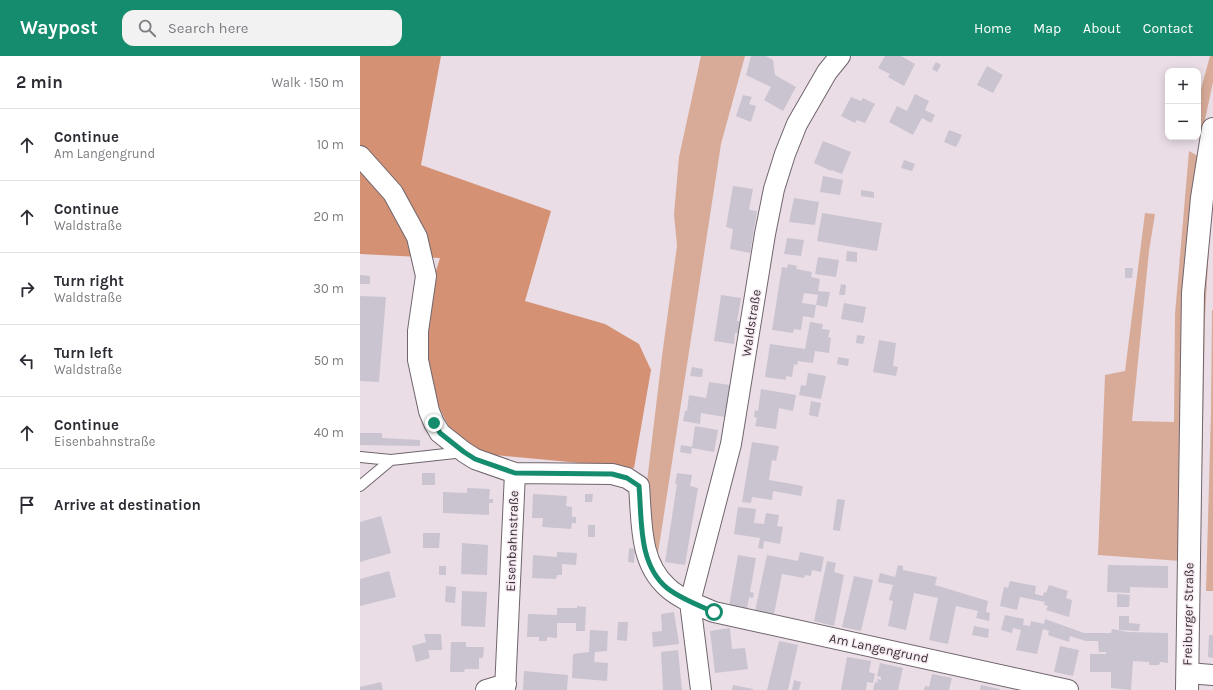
<!DOCTYPE html>
<html lang="en">
<head>
<meta charset="utf-8">
<style>
  :root { --surface:#fff; --page:#f2f2f3; --text:#2b2b33; --muted:#7c7c81; --line:#e1e1e2; --accent:#168c6e }
  body { margin:0; font-family:Karla,sans-serif; background:var(--page); color:var(--text) }
  .controls { position:absolute; right:12px; top:12px; display:grid; overflow:hidden; border-radius:8px; box-shadow:0 2px 10px #0003 }
  .controls button { width:36px; height:36px; display:grid; place-items:center; padding:0; border:0; border-bottom:1px solid var(--line); background:var(--surface); color:var(--text); font:20px sans-serif }
  .stop { position:absolute; width:12px; height:12px; margin:-9px; border:3px solid #168c6e; border-radius:50%; background:#fff }
  .stop.end { background:#168c6e; border-color:#fff; box-shadow:0 1px 4px #0008 }
  .list { margin:0; padding:0; list-style:none }
  h2 { display:flex; justify-content:space-between; align-items:center; height:52px; margin:0; padding:0 16px; font-size:17px }
  h2 small { font-size:13px; font-weight:400; color:var(--muted) }
  .list li { display:grid; grid-template-columns:26px 1fr auto; gap:12px; align-items:center; box-sizing:border-box; height:72px; padding:0 16px; border-top:1px solid var(--line) }
  .list b { display:block; font-size:15px; white-space:nowrap }
  .list p { margin:0; font-size:13px; white-space:nowrap; color:var(--muted) }
  .list em { font-size:13px; font-style:normal; color:var(--muted) }
  .icon { flex:none; width:22px; height:22px; fill:none; stroke:currentColor; stroke-width:2; stroke-linecap:round; stroke-linejoin:round }
  .map { position:relative; flex:none; width:853px; height:634px; overflow:hidden }
  header { display:flex; align-items:center; gap:24px; box-sizing:border-box; height:56px; padding:0 20px; background:var(--accent); color:#fff }
  header strong { font-size:19px }
  nav { display:flex; gap:22px; margin-inline-start:auto; font-size:14px }
  .search { width:280px; height:36px; background:var(--page); display:flex; align-items:center; gap:10px; box-sizing:border-box; padding:0 14px; border-radius:12px; color:var(--muted); font-size:15px }
  main { display:flex }
  aside { flex:1; background:var(--surface) }
  .map>svg:first-child { display:block }
  .green { fill:#d8ab98 }
  .forest { fill:#d49174 }
  .building { fill:#c9c4d0; fill-rule:evenodd }
  .lines { fill:none; stroke-linecap:round; stroke-linejoin:round }
  .lane-casing { stroke:#70656d; stroke-width:12 }
  .street-casing { stroke:#70656d; stroke-width:22 }
  .secondary-casing { stroke:#70656d; stroke-width:24 }
  .lane { stroke:#fff; stroke-width:10 }
  .street { stroke:#fff; stroke-width:20 }
  .secondary { stroke:#fff; stroke-width:22 }
  .route { stroke:#168c6e; stroke-width:5 }
  .labels { text-anchor:middle; dominant-baseline:central; stroke-width:3; stroke-linejoin:round; paint-order:stroke }
  .street-label { font-size:13px; fill:#353033; stroke:#f7eaf3 }
</style>
</head>
<body>
<header>
<strong>Waypost</strong>
<div class="search"><svg class="icon" aria-label="search" viewBox="0 0 24 24"><circle cx="10" cy="10" r="6"/><path d="M15 15l6 6"/></svg>Search here</div>
<nav><a>Home</a><a>Map</a><a>About</a><a>Contact</a></nav>
</header>
<main>
<aside>
<h2>2 min<small>Walk · 150 m</small></h2>
<ul class="list">
<li><svg class="icon" aria-label="ahead" viewBox="0 0 24 24"><path d="M12 20V5M6 11l6-6 6 6"/></svg><div><b>Continue</b><p>Am Langengrund</p></div><em>10 m</em></li>
<li><svg class="icon" aria-label="ahead" viewBox="0 0 24 24"><path d="M12 20V5M6 11l6-6 6 6"/></svg><div><b>Continue</b><p>Waldstraße</p></div><em>20 m</em></li>
<li><svg class="icon" aria-label="right" viewBox="0 0 24 24"><path d="M7 20v-9h11M14 6l5 5-5 5"/></svg><div><b>Turn right</b><p>Waldstraße</p></div><em>30 m</em></li>
<li><svg class="icon" aria-label="left" viewBox="0 0 24 24"><path d="M17 20v-9H6M10 6l-5 5 5 5"/></svg><div><b>Turn left</b><p>Waldstraße</p></div><em>50 m</em></li>
<li><svg class="icon" aria-label="ahead" viewBox="0 0 24 24"><path d="M12 20V5M6 11l6-6 6 6"/></svg><div><b>Continue</b><p>Eisenbahnstraße</p></div><em>40 m</em></li>
<li><svg class="icon" aria-label="arrive" viewBox="0 0 24 24"><path d="M6 21V4h12l-3 4 3 4H6"/></svg><div><b>Arrive at destination</b></div></li>
</ul>
</aside>
<div class="map">
<svg width="853" height="634" viewBox="0 0 853 634">
  <rect width="100%" height="100%" fill="#eadde6"/>
  <!-- green -->
  <path class="green" d="M 341,0 L 385,0 L 361,88 L 298,497 L 293,496 L 286,434 L 302,300 L 317,190 L 314,158 L 319,101 Z
    M 850,0 L 853,0 L 853,26 L 842,78 L 837,83 L 828,82 L 838,81 L 838,44 Z
    M 829,95 L 838,100 L 821,505 L 738,499 L 745,319 L 765,315 L 785,157 L 795,158 L 789,195 L 772,365 L 814,366 L 815,258 Z
    M 850,169 L 845,263 L 840,527 L 836,523 L 841,247 Z
    M 852,254 L 853,254 L 853,535 L 846,535 L 851,356 Z"/>
  <!-- forest -->
  <path class="forest" d="M 0,0 L 81,0 L 61,109 L 191,155 L 165,245 L 245,268 L 279,288 L 291,314 L 274,412 L 124,398 L 89,371 L 71,335 L 64,291 L 68,240 L 80,202 L 0,198 Z"/>
  <!-- building -->
  <path class="building" d="M 391,0 L 406,0 L 413,4 L 415,19 L 436,31 L 423,55 L 404,44 L 411,31 L 386,19 Z
    M 525,0 L 541,0 L 555,8 L 544,30 L 528,21 L 530,18 L 518,12 Z
    M 576,6 L 581,9 L 577,16 L 572,13 Z
    M 627,10 L 643,19 L 633,37 L 617,29 Z
    M 555,38 L 569,45 L 565,54 L 575,59 L 571,67 L 562,62 L 553,79 L 529,66 L 537,50 L 547,55 Z
    M 383,39 L 392,41 L 389,48 L 396,50 L 391,66 L 376,60 Z
    M 491,41 L 501,45 L 503,42 L 515,48 L 505,67 L 497,64 L 495,67 L 481,60 Z
    M 589,74 L 602,79 L 596,91 L 584,86 Z
    M 463,85 L 491,96 L 482,118 L 472,114 L 471,115 L 454,107 Z
    M 544,104 L 555,108 L 552,115 L 541,112 Z
    M 463,120 L 483,124 L 480,139 L 460,136 Z
    M 373,130 L 393,133 L 389,154 L 397,155 L 390,197 L 370,193 L 373,173 L 366,171 Z
    M 501,134 L 514,136 L 514,142 L 501,140 Z
    M 434,142 L 459,146 L 455,169 L 429,166 Z
    M 462,157 L 522,167 L 517,195 L 457,185 Z
    M 427,182 L 444,184 L 441,200 L 424,198 Z
    M 487,195 L 497,196 L 497,206 L 486,205 Z
    M 458,201 L 479,204 L 476,221 L 455,218 Z
    M 428,208 L 437,210 L 436,213 L 452,216 L 451,221 L 460,223 L 458,235 L 470,236 L 467,251 L 456,249 L 454,262 L 443,260 L 441,274 L 434,273 L 433,277 L 412,274 L 422,211 L 427,212 ZM 444,237 L 458,239 L 456,249 L 442,247 Z
    M 765,212 L 773,212 L 772,222 L 765,222 Z
    M 0,219 L 10,220 L 10,228 L 0,228 Z
    M 481,228 L 486,229 L 485,239 L 479,239 Z
    M 361,239 L 381,242 L 377,265 L 380,265 L 378,277 L 375,277 L 374,288 L 354,285 Z
    M 0,240 L 26,241 L 19,326 L 0,325 Z
    M 484,247 L 506,251 L 503,267 L 481,263 Z
    M 450,266 L 463,268 L 462,273 L 470,274 L 468,281 L 471,282 L 469,297 L 455,295 L 453,307 L 438,305 L 437,309 L 434,308 L 432,321 L 426,320 L 426,324 L 405,321 L 410,288 L 445,293 Z
    M 497,279 L 505,280 L 503,288 L 496,287 Z
    M 519,284 L 536,287 L 533,310 L 538,311 L 536,320 L 513,316 Z
    M 478,301 L 489,303 L 488,310 L 477,308 Z
    M 332,311 L 343,313 L 342,321 L 330,320 Z
    M 448,317 L 466,320 L 461,343 L 439,339 L 441,329 L 446,330 Z
    M 349,326 L 370,329 L 365,361 L 341,357 L 340,368 L 323,365 L 325,355 L 327,355 L 329,339 L 346,342 Z
    M 401,333 L 436,339 L 433,355 L 419,352 L 416,373 L 395,370 L 397,362 L 394,361 L 395,354 L 398,355 Z
    M 451,345 L 461,347 L 458,361 L 449,359 Z
    M 335,370 L 358,374 L 354,396 L 332,392 L 331,398 L 320,396 L 321,389 L 332,391 Z
    M 0,377 L 22,377 L 22,382 L 60,384 L 60,390 L 0,389 Z
    M 392,386 L 419,390 L 416,405 L 412,404 L 409,424 L 443,430 L 441,440 L 413,435 L 412,444 L 392,441 L 391,447 L 382,446 Z
    M 62,417 L 75,417 L 75,429 L 62,429 Z
    M 317,417 L 332,419 L 330,430 L 338,432 L 325,509 L 305,506 L 317,428 L 315,428 Z
    M 107,432 L 130,433 L 129,443 L 133,443 L 133,447 L 129,447 L 129,459 L 83,457 L 83,436 L 107,437 Z
    M 173,438 L 207,440 L 206,450 L 212,451 L 212,461 L 216,461 L 216,467 L 212,467 L 211,473 L 182,471 L 183,462 L 172,462 Z
    M 225,438 L 233,438 L 232,446 L 225,446 Z
    M 477,443 L 485,444 L 480,475 L 473,474 Z
    M 378,451 L 396,453 L 394,467 L 404,468 L 406,457 L 419,459 L 417,470 L 423,471 L 420,488 L 404,485 L 403,493 L 398,492 L 400,482 L 374,478 Z
    M 21,460 L 31,497 L 0,506 L 0,466 Z
    M 228,469 L 235,469 L 235,481 L 228,481 Z
    M 63,477 L 80,477 L 79,492 L 63,492 Z
    M 102,487 L 128,489 L 127,519 L 101,518 Z
    M 269,492 L 275,493 L 274,507 L 268,506 Z
    M 197,496 L 217,497 L 216,509 L 202,508 L 202,519 L 197,519 L 196,523 L 172,522 L 173,499 L 197,501 Z
    M 440,496 L 464,501 L 461,516 L 452,514 L 451,520 L 445,519 L 444,522 L 422,518 L 414,558 L 395,555 L 407,499 L 438,505 Z
    M 378,499 L 396,502 L 390,536 L 394,537 L 393,542 L 389,541 L 387,553 L 369,550 Z
    M 467,505 L 476,507 L 474,516 L 484,519 L 474,570 L 454,565 Z
    M 538,509 L 543,510 L 543,514 L 577,521 L 575,529 L 628,545 L 626,556 L 630,557 L 629,565 L 616,562 L 618,555 L 596,550 L 588,588 L 569,584 L 578,542 L 554,537 L 546,574 L 528,570 L 533,545 L 529,544 L 533,529 L 518,526 L 520,517 L 535,521 Z
    M 748,509 L 808,510 L 808,532 L 770,531 L 770,537 L 747,536 Z
    M 79,510 L 86,510 L 86,519 L 79,519 Z
    M 29,515 L 36,541 L 0,550 L 0,523 Z
    M 494,520 L 513,524 L 501,575 L 482,571 Z
    M 650,525 L 676,530 L 675,538 L 683,540 L 684,536 L 686,537 L 689,529 L 708,535 L 706,542 L 712,544 L 709,561 L 686,554 L 688,550 L 684,549 L 685,546 L 660,541 L 657,554 L 640,550 L 644,531 L 648,532 Z
    M 86,530 L 96,531 L 95,547 L 85,546 Z
    M 102,535 L 127,536 L 125,571 L 101,570 Z
    M 757,538 L 770,539 L 769,551 L 757,551 Z
    M 217,550 L 226,551 L 225,575 L 216,575 L 216,567 L 197,567 L 197,582 L 187,581 L 187,585 L 179,585 L 179,581 L 167,581 L 168,558 L 197,559 L 197,552 L 217,552 Z
    M 314,556 L 319,588 L 293,591 L 292,576 L 302,575 L 301,558 Z
    M 645,559 L 664,563 L 663,569 L 670,570 L 671,565 L 684,568 L 685,563 L 724,577 L 751,577 L 752,573 L 768,576 L 808,577 L 808,607 L 800,606 L 799,609 L 789,609 L 789,606 L 773,605 L 771,634 L 751,632 L 751,616 L 730,616 L 730,598 L 746,598 L 746,596 L 739,596 L 738,585 L 726,585 L 710,580 L 709,586 L 688,579 L 689,575 L 683,573 L 677,598 L 656,594 L 661,574 L 653,572 L 652,577 L 641,574 Z
    M 759,560 L 769,560 L 769,567 L 780,568 L 779,575 L 759,574 Z
    M 258,566 L 268,566 L 267,585 L 257,584 Z
    M 614,570 L 629,573 L 628,582 L 612,579 Z
    M 370,572 L 372,593 L 385,592 L 388,613 L 355,617 L 350,575 Z
    M 230,574 L 248,575 L 247,595 L 235,596 L 234,606 L 248,607 L 247,625 L 212,622 L 213,598 L 229,596 Z
    M 64,578 L 81,578 L 82,594 L 68,594 L 70,602 L 56,606 L 52,590 L 66,586 Z
    M 849,579 L 853,579 L 853,602 L 848,601 Z
    M 419,585 L 438,589 L 428,634 L 407,634 Z
    M 91,586 L 106,586 L 106,591 L 124,591 L 123,602 L 119,602 L 119,613 L 105,613 L 104,616 L 90,616 Z
    M 700,590 L 719,594 L 713,620 L 694,616 Z
    M 318,594 L 322,634 L 303,634 L 301,596 Z
    M 487,601 L 511,605 L 509,616 L 515,618 L 513,627 L 507,626 L 506,634 L 481,634 Z
    M 520,607 L 543,612 L 538,634 L 513,634 L 515,626 L 518,627 L 517,623 L 521,624 L 521,621 L 517,620 Z
    M 164,615 L 208,619 L 207,634 L 163,634 Z
    M 572,618 L 592,622 L 589,634 L 564,634 L 565,630 L 569,631 Z
    M 434,624 L 441,626 L 439,634 L 432,634 Z
    M 21,626 L 23,634 L 0,634 L 0,631 Z
    M 373,629 L 393,633 L 393,634 L 372,634 Z
    M 621,629 L 640,633 L 640,634 L 620,634 Z"/>
  <g class="lines">
    <defs>
      <path id="lane" d="M 0,401 L 31,404 L 104,396
        M 0,430 L 31,404"/>
      <path id="street" d="M 480,0 L 467,16 L 437,68 L 425,98 L 414,133 L 405,178 L 371,388 L 330,546 L 354,556 L 708,634
        M 0,100 L 33,137 L 57,181 L 66,220 L 58,275 L 58,304 L 69,355 L 74,367 L 80,377 L 104,396 L 115,403 L 155,417 L 145,634
        M 155,417 L 252,418 L 267,422 L 279,430 C 282,465 279,506 307,531 C 313,537 322,542 330,546 L 341,634
        M 827,617 L 853,619
        M 126,634 L 146,628"/>
      <path id="secondary" d="M 827,634 L 833,237 L 842,142 L 853,73"/>
    </defs>
    <!-- lane casing -->
    <use href="#lane" class="lane-casing"/>
    <!-- street casing -->
    <use href="#street" class="street-casing"/>
    <!-- secondary casing -->
    <use href="#secondary" class="secondary-casing"/>
    <!-- lane -->
    <use href="#lane" class="lane"/>
    <!-- street -->
    <use href="#street" class="street"/>
    <!-- secondary -->
    <use href="#secondary" class="secondary"/>
  </g>
  <g class="lines">
    <!-- route -->
    <path class="route" d="M 74,367 L 80,377 L 104,396 L 115,403 L 155,417 L 252,418 L 267,422 L 279,430 C 282,464 278,508 307,532 C 321,543 338,549 354,556"/>
  </g>
  <g class="labels">
    <!-- street labels -->
    <g class="street-label">
      <text transform="translate(391 267) rotate(-81)">Waldstraße</text>
      <text transform="translate(152 485) rotate(-88)">Eisenbahnstraße</text>
      <text transform="translate(828 558) rotate(-89)">Freiburger Straße</text>
      <text transform="translate(519 592) rotate(12)">Am Langengrund</text>
    </g>
  </g>
</svg>
<div class="controls">
<button>+</button>
<button>−</button>
</div>
<div class="stop" style="left:354px;top:556px"></div>
<div class="stop end" style="left:74px;top:367px"></div>
</div>
</main>
</body>
</html>
